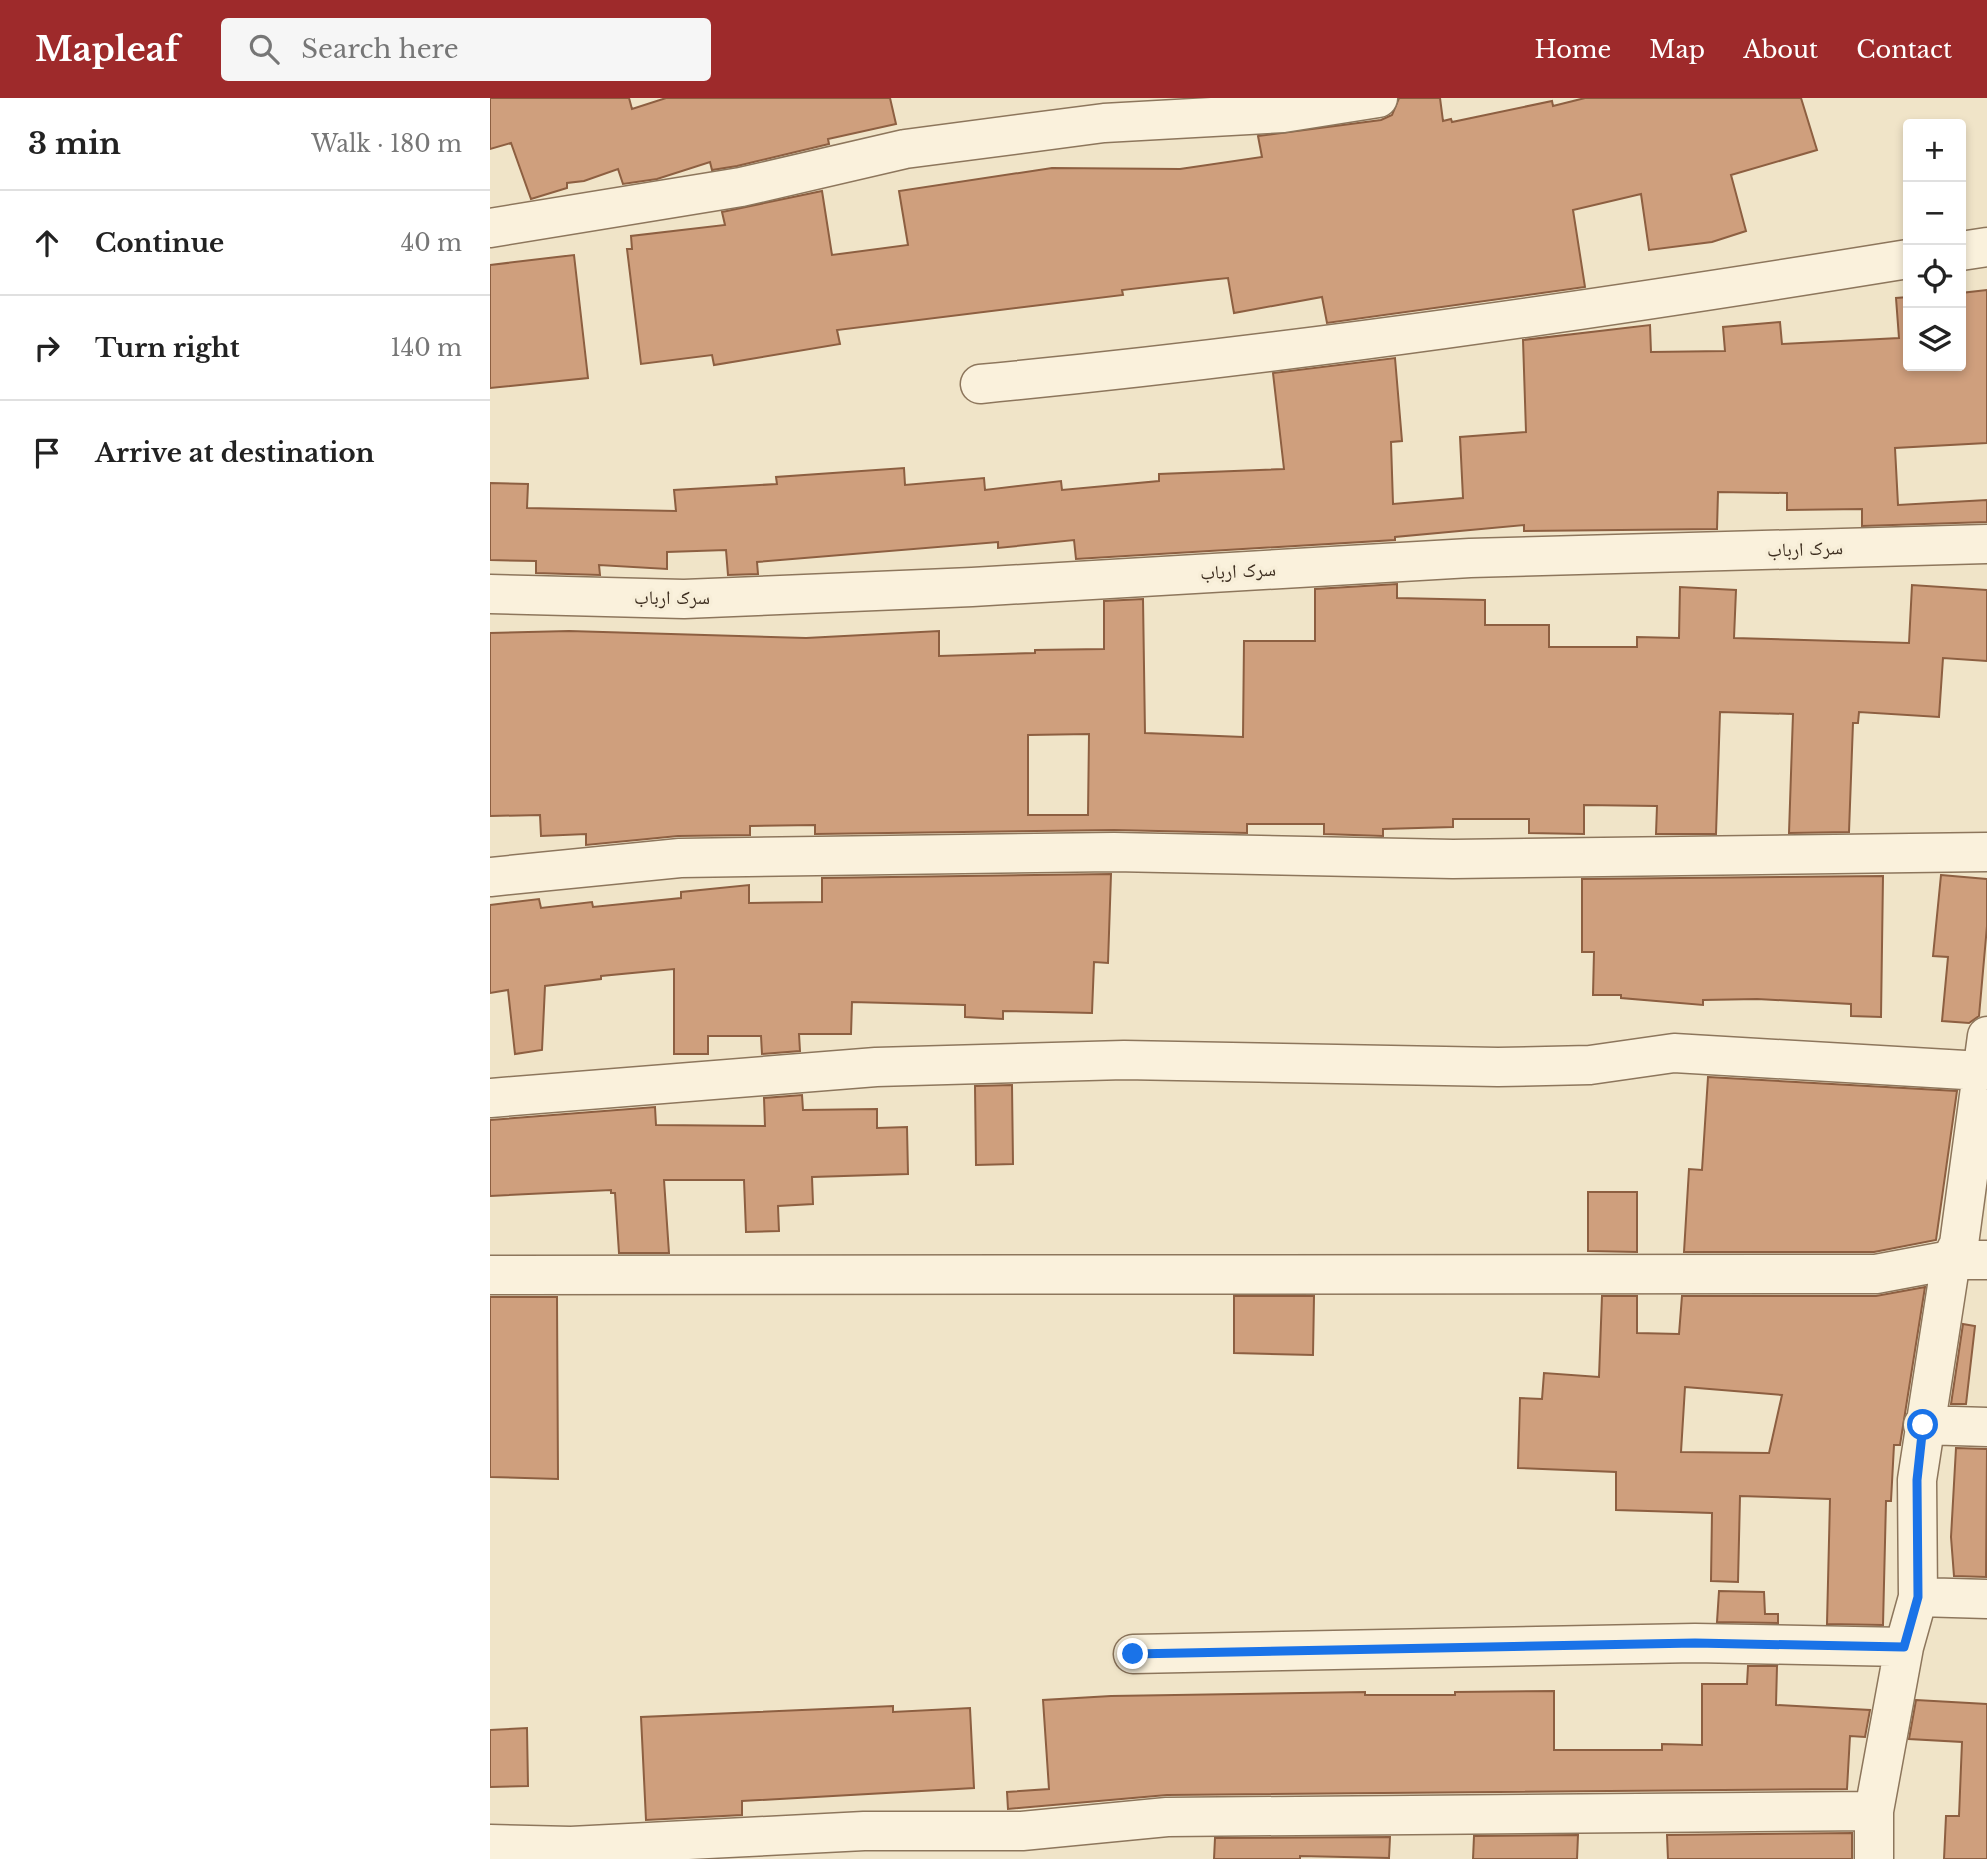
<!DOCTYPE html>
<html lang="en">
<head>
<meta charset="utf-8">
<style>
  :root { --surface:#fff; --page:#f6f6f6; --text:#222; --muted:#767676; --line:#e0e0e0; --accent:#9e2a2b }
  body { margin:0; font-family:"Libre Baskerville","Noto Naskh Arabic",serif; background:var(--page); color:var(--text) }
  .controls { position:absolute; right:21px; top:21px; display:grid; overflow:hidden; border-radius:7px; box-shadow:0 4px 10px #0003 }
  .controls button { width:63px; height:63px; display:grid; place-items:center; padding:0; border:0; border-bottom:2px solid var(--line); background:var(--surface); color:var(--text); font:35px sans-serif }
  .stop { position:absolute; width:21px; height:21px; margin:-16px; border:5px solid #1a73e8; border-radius:50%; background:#fff }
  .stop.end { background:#1a73e8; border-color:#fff; box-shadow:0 2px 7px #0008 }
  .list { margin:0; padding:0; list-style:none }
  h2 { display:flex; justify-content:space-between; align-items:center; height:91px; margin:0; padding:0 28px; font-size:30px }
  h2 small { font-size:23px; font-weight:400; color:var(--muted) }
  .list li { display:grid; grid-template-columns:46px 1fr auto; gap:21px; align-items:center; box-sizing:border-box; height:105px; padding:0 28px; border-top:2px solid var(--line) }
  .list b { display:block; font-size:26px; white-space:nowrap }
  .list em { font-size:23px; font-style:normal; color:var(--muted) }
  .icon { flex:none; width:38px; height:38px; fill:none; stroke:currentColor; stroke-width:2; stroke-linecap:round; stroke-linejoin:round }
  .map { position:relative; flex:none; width:1497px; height:1761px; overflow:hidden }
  header { display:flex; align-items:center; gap:42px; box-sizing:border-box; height:98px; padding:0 35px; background:var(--accent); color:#fff }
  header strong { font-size:33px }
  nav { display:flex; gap:38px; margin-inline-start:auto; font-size:24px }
  .search { width:490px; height:63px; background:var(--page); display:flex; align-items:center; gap:18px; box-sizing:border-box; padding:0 24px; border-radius:7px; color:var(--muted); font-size:26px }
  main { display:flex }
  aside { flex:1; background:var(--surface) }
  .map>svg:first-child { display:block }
  .building { fill:#cf9f7d; stroke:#8d5f41; stroke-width:2; fill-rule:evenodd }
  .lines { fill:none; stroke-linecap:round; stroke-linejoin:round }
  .street-casing { stroke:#8d765c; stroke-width:41 }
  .street { stroke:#faf1dc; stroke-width:38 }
  .route { stroke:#1a73e8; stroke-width:9 }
  .labels { text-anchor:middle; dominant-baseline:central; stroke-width:7; stroke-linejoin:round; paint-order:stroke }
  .street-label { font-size:19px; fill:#3d2e20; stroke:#f7eed8 }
</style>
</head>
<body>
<header>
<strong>Mapleaf</strong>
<div class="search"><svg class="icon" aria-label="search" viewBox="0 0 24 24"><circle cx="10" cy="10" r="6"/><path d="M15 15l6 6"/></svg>Search here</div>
<nav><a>Home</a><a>Map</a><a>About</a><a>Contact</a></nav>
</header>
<main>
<aside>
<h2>3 min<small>Walk · 180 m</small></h2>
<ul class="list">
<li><svg class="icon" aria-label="ahead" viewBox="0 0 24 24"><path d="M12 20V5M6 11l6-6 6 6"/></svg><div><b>Continue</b></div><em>40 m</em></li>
<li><svg class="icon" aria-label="right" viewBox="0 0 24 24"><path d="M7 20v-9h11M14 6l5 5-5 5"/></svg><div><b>Turn right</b></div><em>140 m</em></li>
<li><svg class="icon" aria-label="arrive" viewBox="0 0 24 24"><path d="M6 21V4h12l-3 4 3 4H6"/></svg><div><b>Arrive at destination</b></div></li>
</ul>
</aside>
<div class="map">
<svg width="1497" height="1761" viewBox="0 0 1497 1761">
  <rect width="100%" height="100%" fill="#f0e4c8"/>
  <!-- building -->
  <path class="building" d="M 0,0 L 139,0 L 142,11 L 176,0 L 400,0 L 406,26 L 338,41 L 339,46 L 247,68 L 222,72 L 220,64 L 167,81 L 133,86 L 128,71 L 94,83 L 77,85 L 77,90 L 41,101 L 21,45 L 0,51 Z
    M 909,0 L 950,0 L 953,23 L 961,21 L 962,24 L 1062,3 L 1063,8 L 1095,0 L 1311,0 L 1327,52 L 1241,77 L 1256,133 L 1222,144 L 1159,152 L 1151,96 L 1083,112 L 1095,189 L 837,225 L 832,199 L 744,215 L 738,180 L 718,182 L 632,192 L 633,197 L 347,232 L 350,246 L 224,267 L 222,257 L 151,266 L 137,151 L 142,151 L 141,138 L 235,127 L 232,114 L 332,93 L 342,157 L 418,147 L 409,93 L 562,70 L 690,71 L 772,59 L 768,38 L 891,22 L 902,17 Z
    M 84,157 L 98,280 L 0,290 L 0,167 Z
    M 1497,192 L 1497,345 L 1405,350 L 1408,407 L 1497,402 L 1497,424 L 1372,428 L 1372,411 L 1297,412 L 1297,395 L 1228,394 L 1227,431 L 1034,433 L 1034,427 L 905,439 L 905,442 L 586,461 L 584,442 L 508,450 L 508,444 L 267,464 L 268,476 L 238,477 L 236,452 L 177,454 L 177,471 L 109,467 L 110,477 L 46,475 L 46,463 L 0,462 L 0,385 L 38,386 L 37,410 L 186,413 L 184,392 L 287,386 L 286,379 L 414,370 L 415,387 L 494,380 L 495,392 L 571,383 L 572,392 L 669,383 L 669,376 L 794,371 L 783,275 L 905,260 L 912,343 L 901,344 L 903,406 L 973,400 L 970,339 L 1036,334 L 1033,242 L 1160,227 L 1161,254 L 1235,253 L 1233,229 L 1290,224 L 1292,246 L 1409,240 L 1406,200 L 1418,199 L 1418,268 L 1471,268 L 1471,195 Z
    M 907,486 L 907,500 L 995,502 L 995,527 L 1059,527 L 1059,549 L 1147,549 L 1147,539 L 1189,540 L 1190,489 L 1246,492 L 1244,540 L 1419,545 L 1422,487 L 1497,492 L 1497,563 L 1453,560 L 1449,619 L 1369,614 L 1368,625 L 1363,625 L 1359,734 L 1299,735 L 1303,616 L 1230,614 L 1226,736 L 1166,736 L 1167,708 L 1094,707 L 1094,736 L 1039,735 L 1039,721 L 963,721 L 963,729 L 893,731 L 893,738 L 834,736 L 834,726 L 757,726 L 757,735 L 624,732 L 325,736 L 325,727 L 260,728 L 260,737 L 188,738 L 96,747 L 96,736 L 51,738 L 50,717 L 0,718 L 0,535 L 79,533 L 316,540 L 449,533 L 449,558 L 545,555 L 545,552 L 614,551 L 614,503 L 653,501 L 655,635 L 753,639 L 754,543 L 825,543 L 825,491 ZM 599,636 L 598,717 L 538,717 L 538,637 Z
    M 621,776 L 618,865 L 604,864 L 602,915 L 513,913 L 513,921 L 475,919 L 475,907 L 362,904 L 361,936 L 309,936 L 310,953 L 272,956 L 271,938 L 218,938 L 218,956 L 184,956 L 184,871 L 111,878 L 111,881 L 55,888 L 52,952 L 25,956 L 18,892 L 0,895 L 0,807 L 49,801 L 51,810 L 102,804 L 103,809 L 191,800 L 191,794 L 259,787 L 259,805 L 332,804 L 332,780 Z
    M 1451,777 L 1497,781 L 1497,828 L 1489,918 L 1479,925 L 1452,923 L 1458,859 L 1443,858 Z
    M 1393,778 L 1391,919 L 1361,918 L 1361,906 L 1267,901 L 1213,902 L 1213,907 L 1131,900 L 1131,897 L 1103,897 L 1104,854 L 1092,854 L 1092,781 Z
    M 1218,979 L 1467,993 L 1446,1142 L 1384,1154 L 1194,1154 L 1199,1071 L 1212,1072 Z
    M 522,987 L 523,1066 L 486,1067 L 485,988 Z
    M 312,997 L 313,1012 L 387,1011 L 387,1030 L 417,1029 L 418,1076 L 322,1079 L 323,1106 L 288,1108 L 289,1133 L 256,1134 L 254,1082 L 174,1082 L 179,1155 L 129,1155 L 125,1095 L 121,1095 L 121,1092 L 0,1098 L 0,1022 L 165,1009 L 166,1027 L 275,1028 L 274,1000 Z
    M 1098,1094 L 1147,1094 L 1147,1154 L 1098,1153 Z
    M 1435,1189 L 1410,1347 L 1404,1347 L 1401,1403 L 1396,1403 L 1393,1527 L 1337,1526 L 1340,1401 L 1250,1398 L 1248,1484 L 1221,1483 L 1222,1415 L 1126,1412 L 1126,1374 L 1028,1370 L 1030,1300 L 1052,1301 L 1054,1275 L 1109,1279 L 1112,1198 L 1147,1198 L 1147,1235 L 1189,1236 L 1192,1198 L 1386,1198 ZM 1195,1289 L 1292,1297 L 1279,1355 L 1191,1354 Z
    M 744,1198 L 824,1198 L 823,1257 L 744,1255 Z
    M 0,1199 L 67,1199 L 68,1381 L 0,1379 Z
    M 1473,1226 L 1485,1228 L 1476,1306 L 1461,1306 Z
    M 1466,1350 L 1497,1351 L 1496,1479 L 1464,1478 L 1461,1439 Z
    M 1229,1493 L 1274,1494 L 1275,1516 L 1288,1516 L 1288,1525 L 1227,1524 Z
    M 1258,1568 L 1287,1568 L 1286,1607 L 1380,1612 L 1375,1639 L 1360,1638 L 1357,1691 L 677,1697 L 518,1711 L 517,1694 L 559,1691 L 553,1602 L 621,1598 L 875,1594 L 875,1597 L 965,1597 L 965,1594 L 1064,1593 L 1064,1652 L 1172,1652 L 1172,1646 L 1212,1647 L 1212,1586 L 1257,1586 Z
    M 1426,1602 L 1497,1606 L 1497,1761 L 1454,1761 L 1456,1718 L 1469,1718 L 1472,1644 L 1419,1641 Z
    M 403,1608 L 403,1614 L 480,1610 L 484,1690 L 252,1703 L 252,1717 L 156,1722 L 151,1619 Z
    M 37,1630 L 38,1688 L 0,1689 L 0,1632 Z
    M 1362,1735 L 1362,1761 L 1178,1761 L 1177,1737 Z
    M 1088,1737 L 1087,1761 L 983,1761 L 984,1738 Z
    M 900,1739 L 899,1760 L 810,1758 L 810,1761 L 724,1761 L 725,1740 Z"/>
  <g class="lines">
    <defs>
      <path id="street" d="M 0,130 L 251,89 L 415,51 L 614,25 L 793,15 L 888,0
        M 1471,153 L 1497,149
        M 490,286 C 801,256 1110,211 1418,161
        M 0,496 L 194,501 L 482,489 L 980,460 L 1497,446
        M 0,779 L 190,760 L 624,754 L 963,761 L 1497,754
        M 0,1000 L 386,969 L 634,962 L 1008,969 L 1100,967 L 1184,955 L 1492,973
        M 0,1177 L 1386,1176 L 1461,1162 L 1497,1162
        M 1433,1327 L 1497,1329
        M 1428,1499 L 1497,1501
        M 643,1556 L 1205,1545 L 1414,1549
        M 0,1746 L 81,1748 L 374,1733 L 532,1733 L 677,1719 L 1384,1713
        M 1384,1761 L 1384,1713 L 1414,1549 L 1428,1499 L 1427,1382 L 1461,1162 L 1469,1146 L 1497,938"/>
    </defs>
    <!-- street casing -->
    <use href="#street" class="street-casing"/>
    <!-- street -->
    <use href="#street" class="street"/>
  </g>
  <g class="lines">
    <!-- route -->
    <path class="route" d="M 643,1556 L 1205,1545 L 1414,1549 L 1428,1499 L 1427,1382 L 1433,1327"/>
  </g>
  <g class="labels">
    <!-- street labels -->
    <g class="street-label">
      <text transform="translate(1315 451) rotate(-2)">سرک ارباب</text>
      <text transform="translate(748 473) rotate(-3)">سرک ارباب</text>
      <text x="182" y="499">سرک ارباب</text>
    </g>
  </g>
</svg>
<div class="controls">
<button>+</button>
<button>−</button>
<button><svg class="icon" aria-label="locate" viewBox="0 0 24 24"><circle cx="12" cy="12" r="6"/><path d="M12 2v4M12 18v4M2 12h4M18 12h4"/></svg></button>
<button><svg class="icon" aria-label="layers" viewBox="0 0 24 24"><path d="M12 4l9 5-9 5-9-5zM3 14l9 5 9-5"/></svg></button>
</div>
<div class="stop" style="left:1433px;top:1327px"></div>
<div class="stop end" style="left:643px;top:1556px"></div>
</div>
</main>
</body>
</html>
